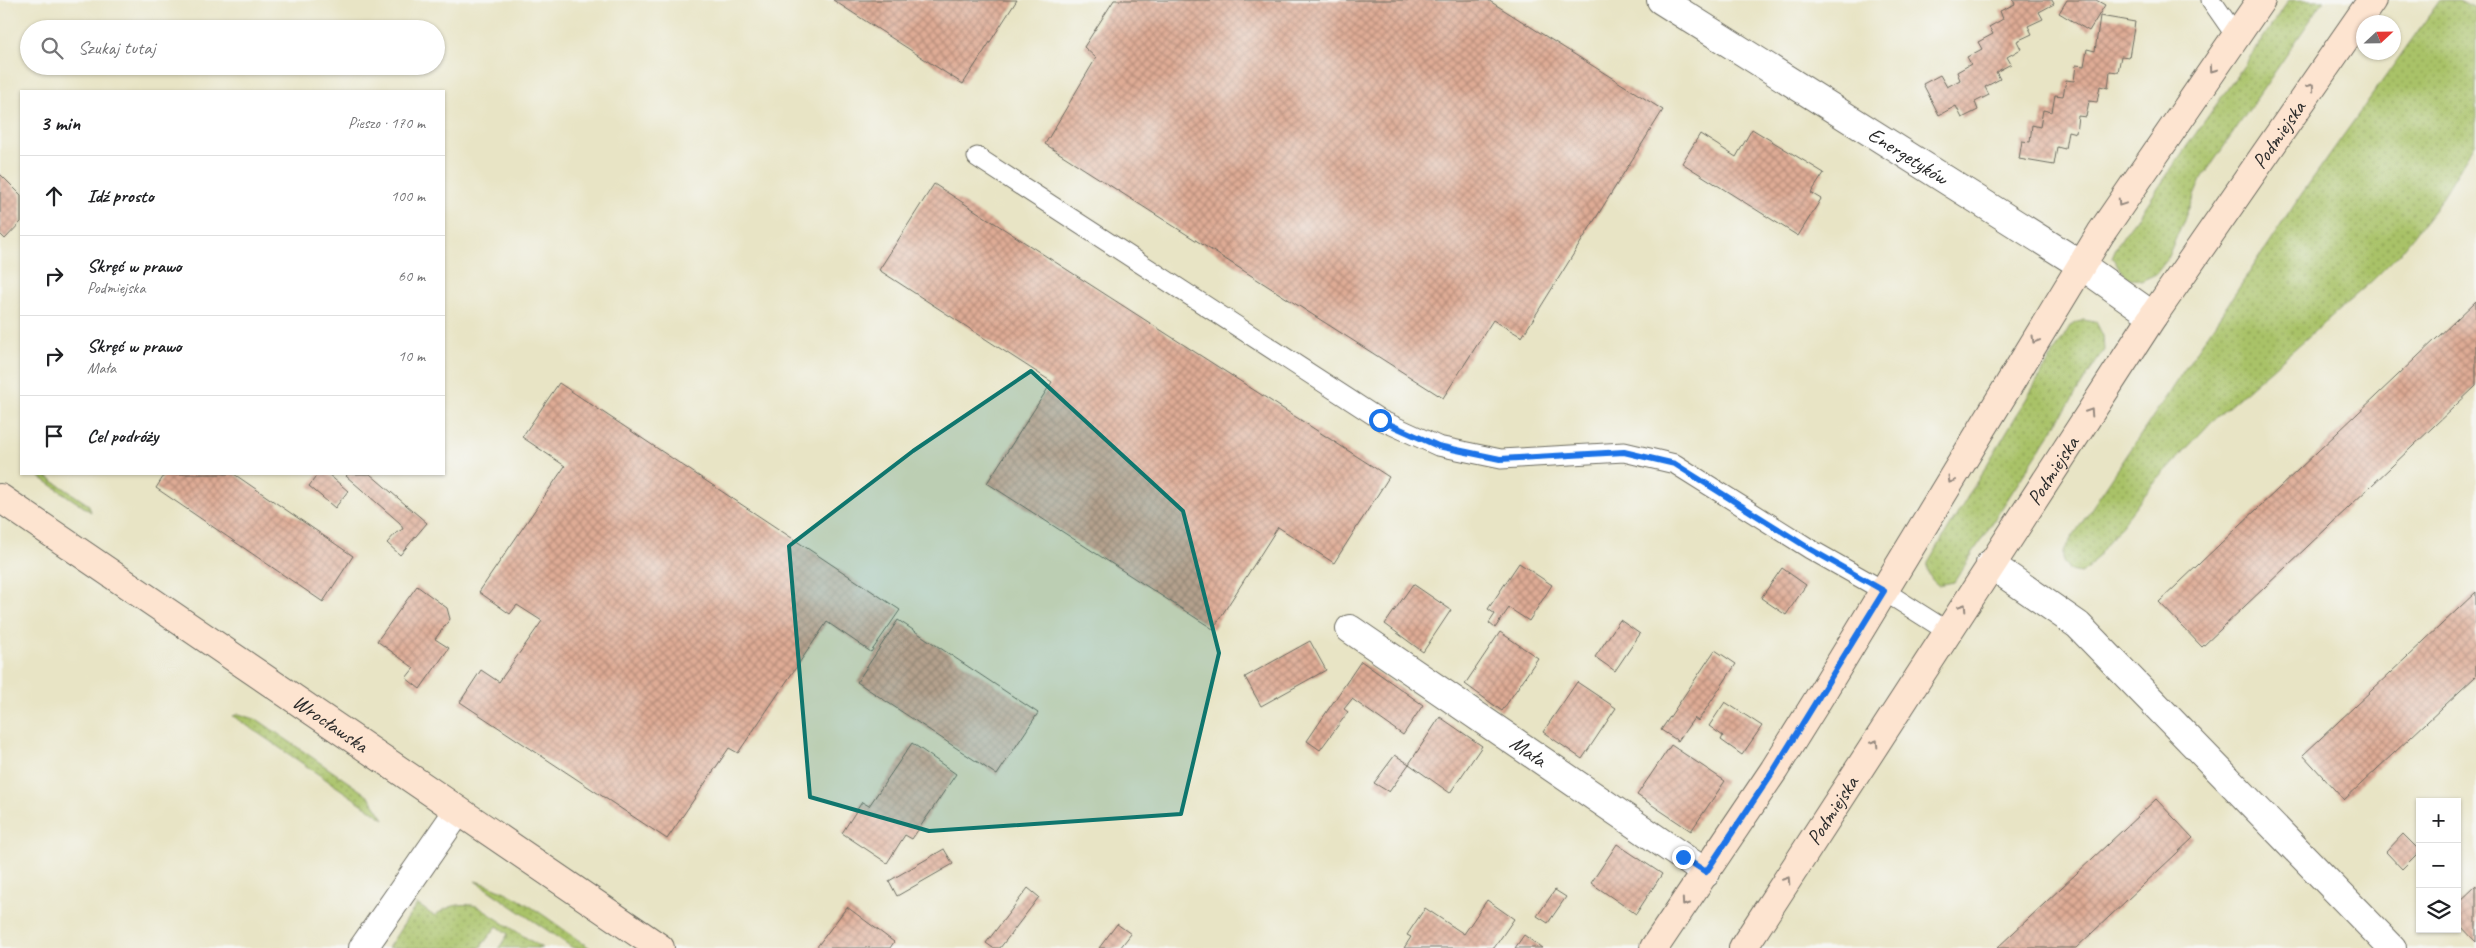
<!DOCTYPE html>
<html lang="pl">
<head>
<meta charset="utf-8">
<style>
  :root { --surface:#fff; --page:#f6f6f6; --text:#202124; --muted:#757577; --line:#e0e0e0 }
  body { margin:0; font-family:Caveat,sans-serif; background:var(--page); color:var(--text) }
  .controls { position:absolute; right:15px; bottom:15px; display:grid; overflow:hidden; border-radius:0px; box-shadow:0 1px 4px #0004 }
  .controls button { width:45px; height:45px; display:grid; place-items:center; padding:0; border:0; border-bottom:1px solid var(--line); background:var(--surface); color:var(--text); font:25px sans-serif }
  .compass { position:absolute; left:2356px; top:15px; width:45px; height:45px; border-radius:50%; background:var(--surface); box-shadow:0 1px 4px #0004; rotate:68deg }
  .stop { position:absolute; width:15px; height:15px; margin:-11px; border:4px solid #1a73e8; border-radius:50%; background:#fff }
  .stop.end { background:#1a73e8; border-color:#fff; box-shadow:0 1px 5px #0008 }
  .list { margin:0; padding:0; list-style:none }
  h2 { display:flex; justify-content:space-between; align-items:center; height:65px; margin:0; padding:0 20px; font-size:21px }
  h2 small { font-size:16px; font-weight:400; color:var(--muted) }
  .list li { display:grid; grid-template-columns:32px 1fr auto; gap:15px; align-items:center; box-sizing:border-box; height:80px; padding:0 20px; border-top:1px solid var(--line) }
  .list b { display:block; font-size:19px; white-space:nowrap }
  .list p { margin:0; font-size:16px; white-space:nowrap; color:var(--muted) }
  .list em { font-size:16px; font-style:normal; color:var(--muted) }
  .icon { flex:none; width:28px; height:28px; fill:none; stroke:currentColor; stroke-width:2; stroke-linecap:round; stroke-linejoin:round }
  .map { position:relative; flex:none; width:2476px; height:948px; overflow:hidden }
  .search { position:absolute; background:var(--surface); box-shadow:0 1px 4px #0004; left:20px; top:20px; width:425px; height:55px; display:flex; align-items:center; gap:12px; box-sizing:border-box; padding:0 18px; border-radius:28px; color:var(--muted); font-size:19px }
  .panel { position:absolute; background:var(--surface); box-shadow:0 1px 4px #0004; left:20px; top:90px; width:425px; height:385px; border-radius:0px }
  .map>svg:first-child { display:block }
  .grass { fill:url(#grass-dots); stroke:#6a7649 }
  .building { fill:url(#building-cross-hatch) }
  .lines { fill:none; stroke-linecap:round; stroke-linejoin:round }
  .lane-casing { stroke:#6d6c61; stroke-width:21 }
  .street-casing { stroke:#6d6c61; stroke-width:30 }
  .secondary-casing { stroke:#6d6c61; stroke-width:30 }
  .lane { stroke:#fff; stroke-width:19 }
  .street { stroke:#fff; stroke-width:28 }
  .secondary { stroke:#fde4d0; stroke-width:28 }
  .oneway { stroke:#94887e }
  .route { stroke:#1a73e8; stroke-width:6 }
  .marked { fill:#0f766e; fill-opacity:0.2; stroke:#0f766e; stroke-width:4; stroke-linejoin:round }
  .labels { text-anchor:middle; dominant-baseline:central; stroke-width:4.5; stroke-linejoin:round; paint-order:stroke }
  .street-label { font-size:21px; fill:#2b2b2b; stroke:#f6f6f2 }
</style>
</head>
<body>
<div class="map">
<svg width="2476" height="948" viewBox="0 0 2476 948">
  <defs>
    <pattern id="grass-dots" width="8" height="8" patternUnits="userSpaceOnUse" patternTransform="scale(1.25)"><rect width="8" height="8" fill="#a9c267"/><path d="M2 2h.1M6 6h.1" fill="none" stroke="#8a9e55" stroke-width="1.8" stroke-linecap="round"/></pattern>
    <pattern id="building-cross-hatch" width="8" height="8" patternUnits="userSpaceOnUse" patternTransform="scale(1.25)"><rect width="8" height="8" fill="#dfac95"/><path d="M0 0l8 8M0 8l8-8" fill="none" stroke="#b58c7a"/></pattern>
  </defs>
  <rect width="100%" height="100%" fill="#f6f6f2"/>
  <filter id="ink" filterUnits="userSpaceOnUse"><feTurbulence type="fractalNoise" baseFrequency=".02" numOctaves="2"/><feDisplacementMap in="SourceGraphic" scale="10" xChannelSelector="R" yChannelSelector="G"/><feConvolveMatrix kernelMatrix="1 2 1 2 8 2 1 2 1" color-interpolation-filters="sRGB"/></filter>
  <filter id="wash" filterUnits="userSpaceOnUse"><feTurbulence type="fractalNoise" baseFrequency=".0096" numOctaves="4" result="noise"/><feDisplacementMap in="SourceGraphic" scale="20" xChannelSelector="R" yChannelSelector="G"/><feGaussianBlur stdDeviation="1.12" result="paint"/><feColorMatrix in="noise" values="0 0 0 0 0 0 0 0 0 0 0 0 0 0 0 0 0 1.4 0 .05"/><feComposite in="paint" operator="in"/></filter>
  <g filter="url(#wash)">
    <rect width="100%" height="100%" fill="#e8e4c5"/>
    <!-- grass -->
    <path class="grass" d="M 2289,0 L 2324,0 L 2201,180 L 2166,261 L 2156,274 L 2141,281 L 2130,278 L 2120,270 L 2112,257 C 2120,235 2138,219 2150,200 C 2195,132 2244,68 2289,0 Z
      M 2440,0 L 2460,0 L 2476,8 L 2476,142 L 2435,209 L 2399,254 L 2373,280 L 2211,422 L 2151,487 L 2087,570 L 2081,573 L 2070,571 L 2063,561 L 2063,551 L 2303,192 Z
      M 2083,320 L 2096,322 L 2103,336 L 2104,350 L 1954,582 L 1938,585 C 1929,578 1927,573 1928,563 L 2070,326 Z
      M 35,474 L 43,474 L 89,505 L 91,512 Z
      M 239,714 L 258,720 L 364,793 L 371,799 L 384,819 L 233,716 Z
      M 475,881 C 517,891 554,924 590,948 L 573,948 Z
      M 417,904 L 434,916 C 448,906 460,902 477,906 L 542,948 L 499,948 L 508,934 L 497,926 L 480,948 L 388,948 Z"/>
    <g id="blocks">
      <!-- building -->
      <path class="building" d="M 833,0 L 1017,0 L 963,84 Z
        M 1114,0 L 1488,0 L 1663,110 L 1522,337 L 1493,320 L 1443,398 L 1045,144 L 1096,58 L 1084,47 Z
        M 2013,0 L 2052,0 L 2054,4 L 2039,12 L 2043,19 L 2028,26 L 2032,34 L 2017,41 L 2021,49 L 2007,57 L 2011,64 L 1996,72 L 2000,79 L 1985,87 L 1989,95 L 1975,102 L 1978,110 L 1962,118 L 1956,106 L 1939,115 L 1923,84 L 1940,75 L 1947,87 L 1960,80 L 1957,72 L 1971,64 L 1967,57 L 1982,49 L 1978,42 L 1993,34 L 1989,27 L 2003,19 L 2000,11 L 2015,4 Z
        M 2067,0 L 2096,0 L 2105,5 L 2089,31 L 2059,13 Z
        M 2100,16 L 2135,22 L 2129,57 L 2121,56 L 2118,72 L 2110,71 L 2108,88 L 2100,86 L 2097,102 L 2089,101 L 2086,117 L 2078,116 L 2076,133 L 2068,131 L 2065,149 L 2057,147 L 2054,165 L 2019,159 L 2022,141 L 2030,142 L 2032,125 L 2040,127 L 2043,110 L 2052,112 L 2055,95 L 2063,96 L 2066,80 L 2074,81 L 2076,65 L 2084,66 L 2087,49 L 2095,51 Z
        M 1752,129 L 1824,173 L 1811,193 L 1821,199 L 1798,236 L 1682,163 L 1700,134 L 1736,157 Z
        M 0,174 L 21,195 L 21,222 L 5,239 L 0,234 Z
        M 934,184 L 1389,477 L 1334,563 L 1278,527 L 1213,629 L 987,483 L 1052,382 L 879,270 Z
        M 2476,301 L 2476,386 L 2202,647 L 2159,602 Z
        M 559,383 L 900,610 L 871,652 L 827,622 L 738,753 L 729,748 L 667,839 L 460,702 L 481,670 L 499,682 L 542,621 L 517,605 L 510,614 L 479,592 L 565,466 L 522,437 Z
        M 165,474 L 234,474 L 353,556 L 323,602 L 156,488 Z
        M 318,474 L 328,474 L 348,491 L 335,508 L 309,486 Z
        M 348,474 L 370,474 L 427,523 L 400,555 L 387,543 L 396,533 L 403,529 L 400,523 L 346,476 Z
        M 1519,563 L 1552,585 L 1529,621 L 1509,608 L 1495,628 L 1489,623 L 1495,614 L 1488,609 Z
        M 1782,568 L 1806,585 L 1786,615 L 1761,598 Z
        M 1413,584 L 1451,610 L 1423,652 L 1385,624 Z
        M 417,586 L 447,608 L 450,619 L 435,639 L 449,648 L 420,689 L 406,678 L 414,668 L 377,641 Z
        M 2476,592 L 2476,676 L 2344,800 L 2303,755 Z
        M 898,620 L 1038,713 L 997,775 L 857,682 Z
        M 1620,620 L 1640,634 L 1615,671 L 1595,657 Z
        M 1500,632 L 1538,658 L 1502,711 L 1465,684 Z
        M 1310,641 L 1326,670 L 1261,706 L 1245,677 Z
        M 1715,650 L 1736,664 L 1698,721 L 1694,718 L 1678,741 L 1661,730 Z
        M 1361,661 L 1423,705 L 1403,735 L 1352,699 L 1344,709 L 1348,712 L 1320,750 L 1307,741 Z
        M 1577,682 L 1616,708 L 1582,759 L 1543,732 Z
        M 1725,702 L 1762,726 L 1742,755 L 1721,740 L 1723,736 L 1709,726 Z
        M 1440,717 L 1482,746 L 1450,793 L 1409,764 Z
        M 912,743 L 956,774 L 912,839 L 905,835 L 887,863 L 842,833 L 862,802 L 869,806 Z
        M 1671,745 L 1725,781 L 1691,831 L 1637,795 Z
        M 1395,755 L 1409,764 L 1389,792 L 1374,783 Z
        M 2156,799 L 2193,838 L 2076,948 L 1997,948 Z
        M 2403,834 L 2420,851 L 2402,869 L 2386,852 Z
        M 1617,844 L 1662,874 L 1636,914 L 1591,883 Z
        M 944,849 L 953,864 L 897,896 L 889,881 Z
        M 2476,886 L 2476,942 L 2457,922 L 2457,904 Z
        M 1028,888 L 1039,897 L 1000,948 L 993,948 L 986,943 Z
        M 1555,890 L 1566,897 L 1548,923 L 1537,916 Z
        M 1487,900 L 1514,919 L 1494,948 L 1404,948 L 1411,937 L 1407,935 L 1425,908 L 1464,934 Z
        M 847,907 L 894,942 L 890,948 L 816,948 Z
        M 1117,924 L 1131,934 L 1120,948 L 1099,948 Z
        M 1524,935 L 1542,948 L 1515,948 Z"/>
    </g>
  </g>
  <g filter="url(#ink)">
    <use href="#blocks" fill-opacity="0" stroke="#6d6c61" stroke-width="1"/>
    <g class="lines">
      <defs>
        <path id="lane" d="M 2211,0 L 2236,36
          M 977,157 L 1381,420 L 1438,446 L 1501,459 L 1624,452 L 1675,464 L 1810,549 L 1884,591 L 1947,631"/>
        <g id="street">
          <path id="s1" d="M 1661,0 L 2081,265 L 2153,316"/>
          <path d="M 1990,564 L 2078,625 L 2392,948"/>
          <path id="s2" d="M 1350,629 L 1706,873"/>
          <path d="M 363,948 L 458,811"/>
        </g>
        <g id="secondary">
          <path id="s3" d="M 0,498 L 660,948"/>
          <path d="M 1654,948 L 1774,770 L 1817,701 L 2101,233 L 2261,0"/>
          <path id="s4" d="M 1743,948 L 2153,316 L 2372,0"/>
        </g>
      </defs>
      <!-- lane casing -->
      <use href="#lane" class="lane-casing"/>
      <!-- street casing -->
      <use href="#street" class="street-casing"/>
      <!-- secondary casing -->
      <use href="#secondary" class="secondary-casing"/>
      <!-- lane -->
      <use href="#lane" class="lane"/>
      <!-- street -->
      <use href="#street" class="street"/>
      <!-- secondary -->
      <use href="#secondary" class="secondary"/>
    </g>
    <!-- one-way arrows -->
    <defs><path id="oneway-chevron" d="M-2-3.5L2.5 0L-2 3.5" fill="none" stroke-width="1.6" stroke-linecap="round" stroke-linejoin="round" transform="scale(1.25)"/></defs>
    <g class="oneway">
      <use href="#oneway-chevron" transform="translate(2213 69) rotate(125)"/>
      <use href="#oneway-chevron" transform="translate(2311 87) rotate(-55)"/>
      <use href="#oneway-chevron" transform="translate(2121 203) rotate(124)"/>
      <use href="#oneway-chevron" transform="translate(2035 340) rotate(121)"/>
      <use href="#oneway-chevron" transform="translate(2090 412) rotate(-57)"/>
      <use href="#oneway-chevron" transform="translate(1951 480) rotate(121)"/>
      <use href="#oneway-chevron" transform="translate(1963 607) rotate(-57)"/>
      <use href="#oneway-chevron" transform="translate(1875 743) rotate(-57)"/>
      <use href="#oneway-chevron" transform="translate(1787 880) rotate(-57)"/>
      <use href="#oneway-chevron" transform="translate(1685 903) rotate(125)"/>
    </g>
  </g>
  <g class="lines" filter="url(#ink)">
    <!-- route -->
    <path class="route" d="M 1380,420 L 1438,446 L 1500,459 L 1624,452 L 1675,464 L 1810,549 L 1884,591 L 1774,770 L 1706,872 L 1683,857"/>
  </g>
  <!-- marked area -->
  <path class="marked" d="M 1031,371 L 1183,511 L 1219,653 L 1181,814 L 929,831 L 810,797 L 789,546 L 913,451 Z"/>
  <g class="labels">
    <!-- street labels -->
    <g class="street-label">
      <text stroke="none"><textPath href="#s4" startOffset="974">Podmiejska</textPath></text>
      <text stroke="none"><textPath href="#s1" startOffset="292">Energetyków</textPath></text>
      <text stroke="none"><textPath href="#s4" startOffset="569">Podmiejska</textPath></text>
      <text stroke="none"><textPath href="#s3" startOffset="400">Wrocławska</textPath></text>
      <text stroke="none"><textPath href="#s2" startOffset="216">Mała</textPath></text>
      <text stroke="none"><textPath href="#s4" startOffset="164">Podmiejska</textPath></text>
    </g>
  </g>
</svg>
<div class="controls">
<button>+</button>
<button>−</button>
<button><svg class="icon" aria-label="layers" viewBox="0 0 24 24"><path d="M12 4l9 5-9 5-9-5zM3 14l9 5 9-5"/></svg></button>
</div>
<svg class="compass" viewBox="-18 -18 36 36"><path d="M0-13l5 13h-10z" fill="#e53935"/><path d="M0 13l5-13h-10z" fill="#757577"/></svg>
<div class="stop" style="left:1380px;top:420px"></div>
<div class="stop end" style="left:1683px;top:857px"></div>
<div class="search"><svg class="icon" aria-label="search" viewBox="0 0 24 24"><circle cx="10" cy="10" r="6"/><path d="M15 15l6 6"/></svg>Szukaj tutaj</div>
<section class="panel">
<h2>3 min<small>Pieszo · 170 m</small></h2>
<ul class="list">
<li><svg class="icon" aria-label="ahead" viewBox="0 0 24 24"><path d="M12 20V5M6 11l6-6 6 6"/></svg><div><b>Idź prosto</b></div><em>100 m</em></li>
<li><svg class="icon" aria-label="right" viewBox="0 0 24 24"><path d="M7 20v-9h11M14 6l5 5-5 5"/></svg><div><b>Skręć w prawo</b><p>Podmiejska</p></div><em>60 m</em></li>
<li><svg class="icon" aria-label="right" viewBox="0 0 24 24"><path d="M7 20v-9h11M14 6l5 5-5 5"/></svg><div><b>Skręć w prawo</b><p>Mała</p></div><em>10 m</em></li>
<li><svg class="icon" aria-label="arrive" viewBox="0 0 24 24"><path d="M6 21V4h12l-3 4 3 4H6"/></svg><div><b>Cel podróży</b></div></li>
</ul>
</section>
</div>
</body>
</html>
